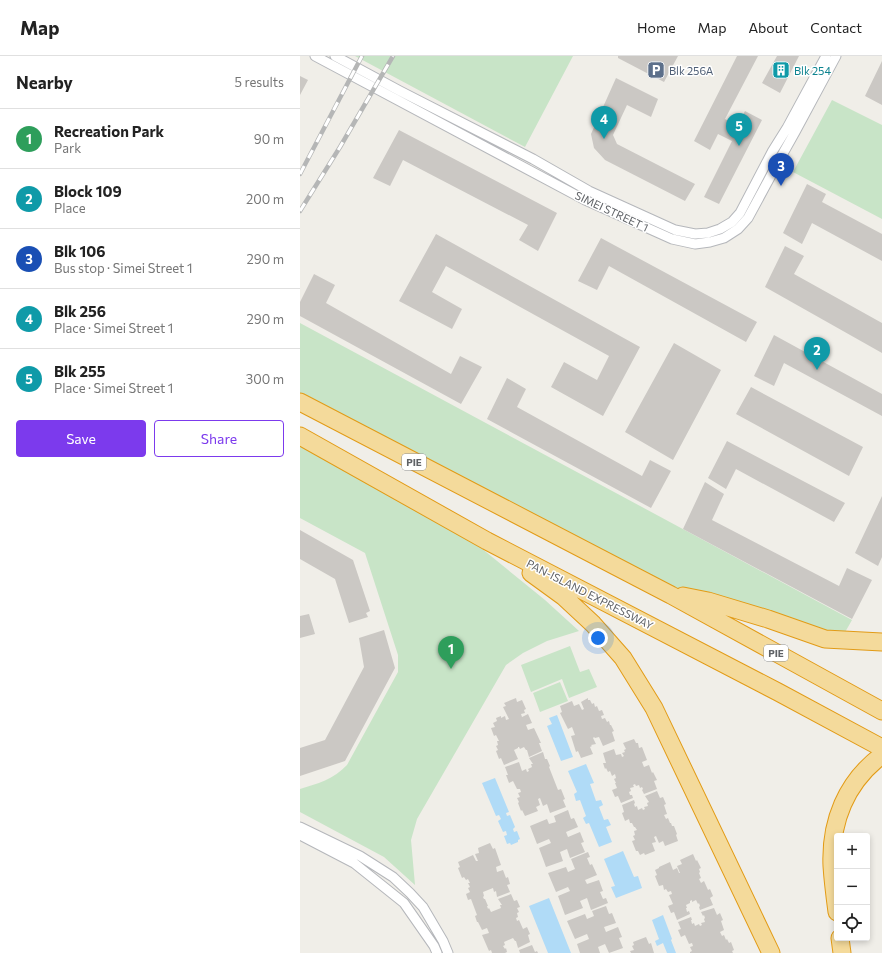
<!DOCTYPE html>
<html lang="en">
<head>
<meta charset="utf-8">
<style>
  :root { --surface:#fff; --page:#f2f2f2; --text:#222; --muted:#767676; --line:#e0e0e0; --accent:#7c3aed }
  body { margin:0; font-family:Commissioner,sans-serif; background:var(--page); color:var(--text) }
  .controls { position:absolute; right:12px; bottom:12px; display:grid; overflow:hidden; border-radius:4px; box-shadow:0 2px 6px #0003 }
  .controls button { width:36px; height:36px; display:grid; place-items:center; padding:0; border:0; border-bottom:1px solid var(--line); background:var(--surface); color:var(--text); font:20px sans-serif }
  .you { position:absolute; left:298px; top:582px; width:14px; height:14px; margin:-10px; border:3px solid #fff; border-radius:50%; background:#1a73e8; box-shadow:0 0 0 6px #1a73e833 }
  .badge { display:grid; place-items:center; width:26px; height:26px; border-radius:50%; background:var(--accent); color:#fff; font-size:13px; font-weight:700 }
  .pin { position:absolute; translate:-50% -33px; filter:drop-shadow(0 1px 2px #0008) }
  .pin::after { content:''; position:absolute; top:21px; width:14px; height:12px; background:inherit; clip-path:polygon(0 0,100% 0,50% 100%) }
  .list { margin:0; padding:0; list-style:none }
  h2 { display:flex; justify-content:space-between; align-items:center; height:52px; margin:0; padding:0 16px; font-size:17px }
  h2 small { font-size:13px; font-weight:400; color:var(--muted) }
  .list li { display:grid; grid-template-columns:26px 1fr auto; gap:12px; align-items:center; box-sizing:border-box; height:60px; padding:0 16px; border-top:1px solid var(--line) }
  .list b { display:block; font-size:15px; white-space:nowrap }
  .list p { margin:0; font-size:13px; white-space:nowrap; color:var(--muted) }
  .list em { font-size:13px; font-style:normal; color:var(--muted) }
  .actions { display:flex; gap:8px; padding:12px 16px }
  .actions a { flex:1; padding:9px 0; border:1px solid var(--accent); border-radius:4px; text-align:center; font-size:14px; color:var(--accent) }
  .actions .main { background:var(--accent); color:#fff }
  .icon { flex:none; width:22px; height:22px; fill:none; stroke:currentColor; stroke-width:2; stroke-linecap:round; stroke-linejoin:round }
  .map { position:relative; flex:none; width:582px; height:897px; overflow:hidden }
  header { display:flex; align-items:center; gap:24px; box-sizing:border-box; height:56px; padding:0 20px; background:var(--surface); border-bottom:1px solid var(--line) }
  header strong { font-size:19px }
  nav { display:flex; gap:22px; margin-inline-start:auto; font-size:14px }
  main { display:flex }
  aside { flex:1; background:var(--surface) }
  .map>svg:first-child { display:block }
  .green { fill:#c8e4c7 }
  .water { fill:#b0dbf7 }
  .building { fill:#cbc8c4 }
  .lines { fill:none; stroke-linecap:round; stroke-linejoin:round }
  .street-casing { stroke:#b5b7bb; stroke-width:11 }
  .highway-casing { stroke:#e29b16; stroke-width:19 }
  .street { stroke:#fff; stroke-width:9 }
  .highway { stroke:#f4da9b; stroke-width:17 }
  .rail-casing { stroke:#b5b6b6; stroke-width:4.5 }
  .rail { stroke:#fff; stroke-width:3; stroke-dasharray:9; stroke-linecap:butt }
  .labels { text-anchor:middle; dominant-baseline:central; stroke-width:3; stroke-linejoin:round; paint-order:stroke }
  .shield { fill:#fff; stroke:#8f9194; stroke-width:1 }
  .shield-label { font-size:10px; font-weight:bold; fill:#5f6266 }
  .service-label { font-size:11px; fill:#4e5e75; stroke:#fff; text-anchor:start }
  .culture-label { font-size:11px; fill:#0d838f; stroke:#fff; text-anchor:start }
  .street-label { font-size:11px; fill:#5f6266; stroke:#fff }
</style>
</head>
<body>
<header>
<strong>Map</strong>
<nav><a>Home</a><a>Map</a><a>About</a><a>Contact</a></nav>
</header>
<main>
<aside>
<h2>Nearby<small>5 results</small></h2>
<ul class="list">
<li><span class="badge" style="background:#2e9e5b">1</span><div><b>Recreation Park</b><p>Park</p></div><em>90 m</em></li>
<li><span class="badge" style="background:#0f9aa8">2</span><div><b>Block 109</b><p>Place</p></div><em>200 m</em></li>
<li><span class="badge" style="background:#1a4fb4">3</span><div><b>Blk 106</b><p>Bus stop · Simei Street 1</p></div><em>290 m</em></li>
<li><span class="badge" style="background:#0f9aa8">4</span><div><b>Blk 256</b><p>Place · Simei Street 1</p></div><em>290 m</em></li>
<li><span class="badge" style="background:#0f9aa8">5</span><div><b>Blk 255</b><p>Place · Simei Street 1</p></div><em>300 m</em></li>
</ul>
<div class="actions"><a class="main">Save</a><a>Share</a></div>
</aside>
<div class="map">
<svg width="582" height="897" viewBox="0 0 582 897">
  <rect width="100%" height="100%" fill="#f0eee8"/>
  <!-- green -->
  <path class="green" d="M 55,0 L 273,0 L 225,91 Z
    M 532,44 L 582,69 L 582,163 L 493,116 Z
    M 0,267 L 552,564 L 544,578 L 469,562 L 389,540 L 0,343 Z
    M 0,390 L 154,470 L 245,544 L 279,575 L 247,585 L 223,597 L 206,609 L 117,763 L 111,784 L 115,829 L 84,801 L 0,756 L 0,733 C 17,728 34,723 47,709 L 98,616 L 98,599 L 65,497 L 0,462 Z
    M 270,590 L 280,616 L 289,613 L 297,631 L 269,642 L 262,623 L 231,636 L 221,609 Z
    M 260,626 L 268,645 L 240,656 L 233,637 Z"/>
  <!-- water -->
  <path class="water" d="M 257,659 L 273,701 L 261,705 L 247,670 L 252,668 L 249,662 Z
    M 286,708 L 294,727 L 290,728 L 296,745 L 301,744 L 303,749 L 299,751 L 304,764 L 308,763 L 311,769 L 306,771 L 312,786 L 299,791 L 289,767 L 286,768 L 283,762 L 286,760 L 280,744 L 276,745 L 274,738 L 277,736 L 268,715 Z
    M 195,722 L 209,756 L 206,757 L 207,760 L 210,759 L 215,771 L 213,773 L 214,776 L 217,775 L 220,783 L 218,784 L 218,786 L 211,789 L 210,787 L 207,788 L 204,780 L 207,779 L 206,775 L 203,776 L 198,765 L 201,763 L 199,759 L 196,760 L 182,727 Z
    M 323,795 L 334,821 L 338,820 L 342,832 L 316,842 L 311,831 L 315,830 L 304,803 Z
    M 249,842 L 271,897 L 248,897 L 229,850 Z
    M 363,859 L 372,883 L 371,884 L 376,897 L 367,897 L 363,887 L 357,890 L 355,885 L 359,883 L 352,864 Z"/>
  <!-- building -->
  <path class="building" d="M 318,0 L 378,0 L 364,26 L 318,2 Z
    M 437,0 L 458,0 L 425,63 L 437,70 L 445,55 L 462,64 L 419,148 L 404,141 L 432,85 L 418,78 L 410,94 L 394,85 Z
    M 477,0 L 499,0 L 480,37 L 462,27 Z
    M 582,5 L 582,49 L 565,40 Z
    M 0,20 L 8,24 L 0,39 Z
    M 316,22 L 358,43 L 351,61 L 327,49 L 313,79 L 317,88 L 395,128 L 385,145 L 305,104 L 294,92 L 291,78 Z
    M 99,74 L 257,157 L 238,195 L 219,184 L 228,169 L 103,104 L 90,130 L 73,122 Z
    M 507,128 L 526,138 L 522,146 L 582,178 L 582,205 L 512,167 L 502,188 L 483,177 Z
    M 136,178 L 340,291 L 303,360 L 251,331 L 264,306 L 297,324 L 309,300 L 146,210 L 132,236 L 162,253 L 152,273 L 99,245 Z
    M 301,182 L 457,266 L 446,286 L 309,210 L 297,234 L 278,225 Z
    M 485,190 L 504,200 L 494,218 L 582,267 L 582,297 L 465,231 Z
    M 14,218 L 35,229 L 26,247 L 151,318 L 160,300 L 182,311 L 161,348 L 0,260 L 0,246 Z
    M 474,279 L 582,338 L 582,360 L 484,307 L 474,330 L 454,320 Z
    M 374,287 L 421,314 L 373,404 L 325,376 Z
    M 207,322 L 226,333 L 217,351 L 342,420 L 350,404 L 371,415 L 351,452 L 187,363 Z
    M 451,331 L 563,391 L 549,420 L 436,358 Z
    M 427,385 L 545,447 L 534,466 L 436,413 L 426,433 L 408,422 Z
    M 405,426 L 424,438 L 412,464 L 539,530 L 547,512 L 572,524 L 552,563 L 383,473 Z
    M 582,440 L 582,501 L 578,510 L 555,497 Z
    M 0,474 L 53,504 L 70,555 L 66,557 L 68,561 L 49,567 L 35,523 L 0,503 Z
    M 9,558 L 15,578 L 0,582 L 0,560 Z
    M 84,574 L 95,612 L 45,705 L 0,720 L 0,692 L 25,684 L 64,611 L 59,582 Z
    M 216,642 L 217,646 L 222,644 L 226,653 L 224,654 L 225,657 L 221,658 L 222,661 L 228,658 L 232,667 L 226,669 L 228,674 L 234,672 L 241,687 L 239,687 L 242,695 L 229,701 L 227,694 L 226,694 L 224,691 L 220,693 L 219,691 L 218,691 L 218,692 L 214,694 L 218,703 L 204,709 L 201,702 L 199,703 L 196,695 L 198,694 L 196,690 L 198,689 L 197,685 L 199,685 L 196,679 L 194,680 L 191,672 L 195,671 L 193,667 L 197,665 L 196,662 L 201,660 L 201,662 L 205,660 L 206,664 L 209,663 L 203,651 L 206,650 L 204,647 Z
    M 288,642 L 288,644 L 290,644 L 292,648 L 294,647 L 295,651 L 297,650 L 299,655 L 302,654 L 304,659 L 301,660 L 302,663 L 305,662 L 307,666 L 309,665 L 310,669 L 311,669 L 314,675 L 312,676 L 315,685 L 303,690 L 299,681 L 295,682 L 294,681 L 293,682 L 296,688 L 291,689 L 292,690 L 290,691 L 293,698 L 281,702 L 278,695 L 276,696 L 271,680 L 275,679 L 272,671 L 268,673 L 260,657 L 262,656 L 260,650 L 272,645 L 274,650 L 279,648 L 282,654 L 284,653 L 281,646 Z
    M 334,683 L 336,687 L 338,687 L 339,692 L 342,691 L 347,704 L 342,706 L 344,711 L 349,709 L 352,717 L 353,716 L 357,724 L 354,725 L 357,733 L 344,738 L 342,734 L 343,733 L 342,731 L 340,732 L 339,729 L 336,730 L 335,728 L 333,729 L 334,731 L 330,732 L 331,735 L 329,736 L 330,739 L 332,739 L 333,742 L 321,747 L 318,740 L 315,741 L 312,734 L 317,732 L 315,727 L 316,727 L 314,723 L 316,722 L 315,718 L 312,720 L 310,715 L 308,716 L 306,712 L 305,713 L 303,707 L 306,707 L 303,697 L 314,693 L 316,699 L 321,698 L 322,701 L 324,700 L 322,697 L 325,696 L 324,694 L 326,693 L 323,687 Z
    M 243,696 L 245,703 L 247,703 L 250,710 L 249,711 L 258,734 L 261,733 L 265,743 L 263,744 L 266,751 L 250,757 L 247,748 L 243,750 L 240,742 L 238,743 L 240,749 L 236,751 L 238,755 L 225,760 L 222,754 L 221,755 L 218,747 L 219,746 L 217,742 L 220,741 L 218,737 L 221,736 L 220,733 L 217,733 L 213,725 L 209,727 L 206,719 L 208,719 L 205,711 L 219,706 L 222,715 L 226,713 L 227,716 L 229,715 L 228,713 L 232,711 L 231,708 L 233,708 L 229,702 Z
    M 357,735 L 360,742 L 363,741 L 366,748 L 364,749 L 367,758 L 364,759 L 366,763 L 368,762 L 370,767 L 371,767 L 372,770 L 374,770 L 377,778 L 376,779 L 378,785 L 365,790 L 363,785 L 359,787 L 356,780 L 354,781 L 356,786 L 352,787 L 355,795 L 345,799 L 344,797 L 340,799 L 338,795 L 336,795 L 332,785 L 335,784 L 333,780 L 335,779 L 334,775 L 337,774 L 335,771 L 334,771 L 332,767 L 330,767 L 329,763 L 325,765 L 322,757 L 324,756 L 322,749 L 334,744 L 335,747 L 334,748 L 335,751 L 337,750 L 338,754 L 342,752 L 343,754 L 345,753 L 344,751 L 348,750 L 347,747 L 349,746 L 345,740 Z
    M 268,754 L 271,763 L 274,762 L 278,771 L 266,776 L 268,781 L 280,776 L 284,786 L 281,787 L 285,796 L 270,802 L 267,793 L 260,796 L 263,805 L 246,811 L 239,792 L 251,787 L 249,783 L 237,788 L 230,770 L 247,763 L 249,768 L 256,766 L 254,760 Z
    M 190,787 L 193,793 L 195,792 L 201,809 L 196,811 L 197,816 L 203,814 L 206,822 L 208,821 L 210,828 L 207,829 L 210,836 L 197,841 L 196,835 L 194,836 L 193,832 L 183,836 L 184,840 L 183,841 L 184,843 L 185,843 L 188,850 L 187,850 L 188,853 L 189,852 L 191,856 L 201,852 L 200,849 L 202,849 L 198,843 L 211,838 L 214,845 L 217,844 L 220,851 L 217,852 L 219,856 L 217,857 L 218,861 L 216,862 L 217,865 L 219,864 L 223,873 L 227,871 L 230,878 L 228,879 L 230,886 L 218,892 L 216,885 L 215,885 L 213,882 L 204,886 L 205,889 L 203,890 L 205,893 L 206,892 L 207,896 L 205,897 L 192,897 L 191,894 L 189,895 L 182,879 L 189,877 L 187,872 L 182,874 L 178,866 L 177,866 L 175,860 L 177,859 L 171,843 L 168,844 L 166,838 L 170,836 L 168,832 L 170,831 L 168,827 L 170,827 L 168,823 L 166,824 L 164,821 L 162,822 L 158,812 L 160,811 L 158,806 L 173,799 L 176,805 L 178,805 L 175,798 L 179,797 L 178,792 Z
    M 288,796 L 290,801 L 287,802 L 290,809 L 292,808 L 297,819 L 285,824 L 287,828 L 299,824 L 303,835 L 300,836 L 303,843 L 306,842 L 308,847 L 291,854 L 287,842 L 280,845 L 283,852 L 265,859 L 258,840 L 270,835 L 268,831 L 256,836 L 248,817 L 266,811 L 268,816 L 275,813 L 271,803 Z
    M 393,798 L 396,805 L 397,804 L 401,812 L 399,813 L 400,816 L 399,817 L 401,822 L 399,823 L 401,827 L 404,825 L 408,834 L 410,833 L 413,840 L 410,842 L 413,849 L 400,854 L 399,851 L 400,850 L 399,847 L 398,848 L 396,844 L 392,846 L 392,844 L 390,845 L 390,847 L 386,849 L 387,852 L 386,852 L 387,856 L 389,855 L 390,858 L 377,864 L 374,856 L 371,857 L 368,850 L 373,848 L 369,839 L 372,838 L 371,835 L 368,836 L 366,833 L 364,834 L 363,829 L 359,830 L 355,820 L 357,819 L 355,814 L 359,812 L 359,811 L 370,806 L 373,814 L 377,812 L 379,817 L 380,817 L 377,810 L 382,808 L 380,804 Z
    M 306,850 L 309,858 L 312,857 L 316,867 L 304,871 L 306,876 L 318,871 L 322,881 L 319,882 L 323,892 L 309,897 L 305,888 L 298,891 L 300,897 L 280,897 L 277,888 L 289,883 L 287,878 L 275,883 L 267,865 L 285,858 L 287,863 L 294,860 L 292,855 Z
    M 414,852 L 417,859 L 420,857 L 423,864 L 421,865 L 424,874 L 420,876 L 422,880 L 424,879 L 426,884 L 427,883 L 429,887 L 431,886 L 434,894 L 432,895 L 433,897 L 390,897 L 390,896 L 392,895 L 390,891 L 393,890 L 392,887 L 389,888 L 385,879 L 381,881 L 378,874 L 381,873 L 378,866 L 391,861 L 392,864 L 391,864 L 392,868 L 394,867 L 395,870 L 399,868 L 400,870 L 402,869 L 401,867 L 405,866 L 404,863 L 405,862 L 404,859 L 403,860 L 401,856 Z
    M 346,881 L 349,888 L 351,887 L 354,897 L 331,897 L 330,895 L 334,894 L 332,890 L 334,889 L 333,886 Z
    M 232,889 L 235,896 L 237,895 L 238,897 L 220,897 L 219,894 Z"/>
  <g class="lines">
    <defs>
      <path id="street" d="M 15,0 L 285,144 L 372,183 L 395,188 L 410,186 L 424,182 L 438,173 L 448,162 L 481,101 L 495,76 L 536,0
        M 35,0 L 100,35 L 233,103 L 289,135 L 375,174 L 395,178 L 408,177 L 420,173 L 432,166 L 440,157 L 472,96 L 487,72 L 526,0
        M 0,771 L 60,800 L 93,821 L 110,837 L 123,851 L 143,885 L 148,897
        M 0,779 L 54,807 L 104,847 L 134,890 L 137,897"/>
      <path id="highway" d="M 0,346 L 371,539 L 582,655
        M 0,380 L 187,485 L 478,636 L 582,692
        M 231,517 L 264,541 L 293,568 L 323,602 L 354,652 L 471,897
        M 383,540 L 408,545 L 468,563 L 525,583 L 582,586
        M 537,856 C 535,841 533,826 532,810 C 530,766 546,726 582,699
        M 540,882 L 542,897"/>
    </defs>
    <!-- street casing -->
    <use href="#street" class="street-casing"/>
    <!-- highway casing -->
    <use href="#highway" class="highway-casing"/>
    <!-- street -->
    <use href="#street" class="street"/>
    <!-- highway -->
    <use href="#highway" class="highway"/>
    <defs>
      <path id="rail" d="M 0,118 L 62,0
        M 0,155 L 40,91 L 93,0"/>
    </defs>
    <!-- rail casing -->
    <use href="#rail" class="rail-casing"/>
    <!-- rail -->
    <use href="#rail" class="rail"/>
  </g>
  <!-- icons -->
  <defs>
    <symbol id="parking-square" viewBox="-11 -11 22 22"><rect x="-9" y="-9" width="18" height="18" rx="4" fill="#5c6f8a" stroke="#fff"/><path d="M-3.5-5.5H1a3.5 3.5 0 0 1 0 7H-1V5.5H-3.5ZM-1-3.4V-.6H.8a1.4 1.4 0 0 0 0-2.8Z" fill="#fff"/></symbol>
    <symbol id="building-square" viewBox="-11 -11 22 22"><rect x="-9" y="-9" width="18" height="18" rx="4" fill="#0f9aa8" stroke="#fff"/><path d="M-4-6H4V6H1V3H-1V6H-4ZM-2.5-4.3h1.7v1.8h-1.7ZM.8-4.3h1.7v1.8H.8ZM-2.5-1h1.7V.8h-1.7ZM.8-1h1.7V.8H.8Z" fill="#fff"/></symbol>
  </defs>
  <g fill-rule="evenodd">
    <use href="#parking-square" x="346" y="4" width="20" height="20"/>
    <use href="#building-square" x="471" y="4" width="20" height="20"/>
  </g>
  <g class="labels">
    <!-- shield labels -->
    <g class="shield">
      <rect x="102" y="398" width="24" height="16" rx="3"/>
      <rect x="464" y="589" width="24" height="16" rx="3"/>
    </g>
    <g class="shield-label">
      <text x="114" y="406">PIE</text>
      <text x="476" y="597">PIE</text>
    </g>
    <!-- service labels -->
    <g class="service-label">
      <text x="369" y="14">Blk 256A</text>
    </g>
    <!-- culture labels -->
    <g class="culture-label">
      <text x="494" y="14">Blk 254</text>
    </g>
    <!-- street labels -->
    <g class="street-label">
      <text transform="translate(312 155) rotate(25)">SIMEI STREET 1</text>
      <text transform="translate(290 538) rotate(27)">PAN-ISLAND EXPRESSWAY</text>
    </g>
  </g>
</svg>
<div class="controls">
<button>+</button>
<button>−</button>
<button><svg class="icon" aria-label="locate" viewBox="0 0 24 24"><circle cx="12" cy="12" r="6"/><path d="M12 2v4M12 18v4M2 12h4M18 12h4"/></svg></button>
</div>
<div class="you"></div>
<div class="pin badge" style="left:151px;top:613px;background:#2e9e5b">1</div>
<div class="pin badge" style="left:517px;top:314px;background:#0f9aa8">2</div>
<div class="pin badge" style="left:481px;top:130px;background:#1a4fb4">3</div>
<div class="pin badge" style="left:304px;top:83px;background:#0f9aa8">4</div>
<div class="pin badge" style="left:439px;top:90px;background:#0f9aa8">5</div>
</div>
</main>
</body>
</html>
